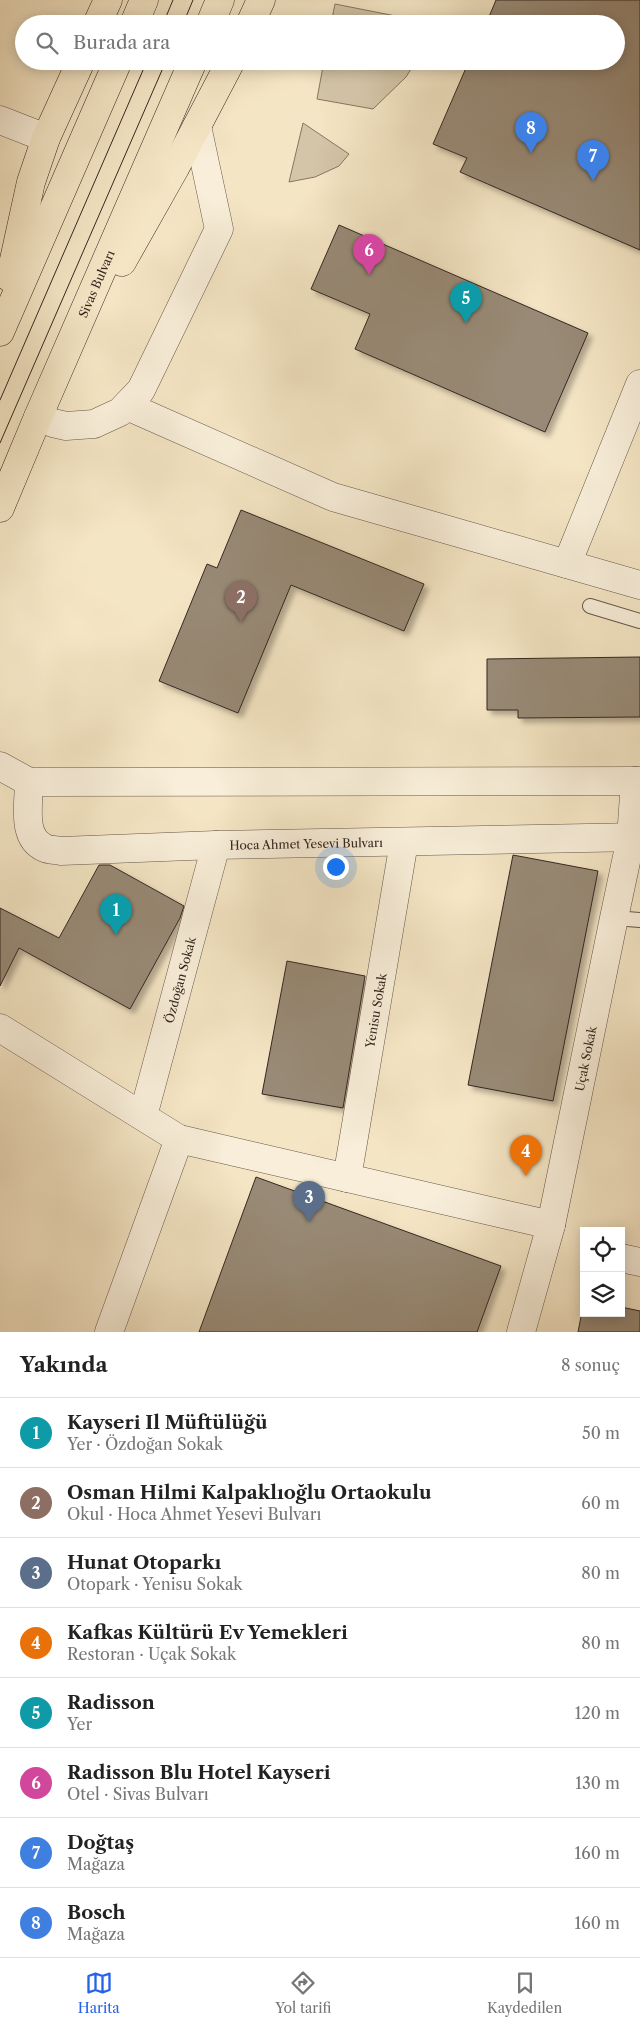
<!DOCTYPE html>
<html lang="tr">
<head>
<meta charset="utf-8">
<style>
  :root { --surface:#fff; --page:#f2f2f2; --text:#222; --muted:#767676; --line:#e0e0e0; --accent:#2563eb }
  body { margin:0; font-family:"Libre Caslon Text",serif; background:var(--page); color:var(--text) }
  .controls { position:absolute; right:15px; bottom:15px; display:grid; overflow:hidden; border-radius:0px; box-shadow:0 2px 12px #0003 }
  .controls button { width:45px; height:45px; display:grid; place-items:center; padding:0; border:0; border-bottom:1px solid var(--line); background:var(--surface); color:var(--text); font:25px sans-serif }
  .you { position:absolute; left:335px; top:866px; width:18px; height:18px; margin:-12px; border:4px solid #fff; border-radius:50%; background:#1a73e8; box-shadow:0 0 0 8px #1a73e833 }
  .badge { display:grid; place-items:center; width:32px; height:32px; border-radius:50%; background:var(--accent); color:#fff; font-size:16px; font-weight:700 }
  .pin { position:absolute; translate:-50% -41px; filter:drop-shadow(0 1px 2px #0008) }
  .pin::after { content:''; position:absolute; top:26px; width:18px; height:15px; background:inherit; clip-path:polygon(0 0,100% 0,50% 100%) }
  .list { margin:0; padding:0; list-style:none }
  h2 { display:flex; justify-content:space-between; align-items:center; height:65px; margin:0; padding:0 20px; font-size:21px }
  h2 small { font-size:16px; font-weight:400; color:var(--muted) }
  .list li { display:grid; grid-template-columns:32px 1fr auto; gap:15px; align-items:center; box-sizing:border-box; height:70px; padding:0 20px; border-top:1px solid var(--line) }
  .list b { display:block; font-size:19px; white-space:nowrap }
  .list p { margin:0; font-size:16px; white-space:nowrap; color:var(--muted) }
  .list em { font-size:16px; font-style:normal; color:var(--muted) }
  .icon { flex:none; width:28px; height:28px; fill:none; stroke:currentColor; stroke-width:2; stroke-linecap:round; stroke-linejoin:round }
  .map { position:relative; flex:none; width:640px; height:1332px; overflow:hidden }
  .search { position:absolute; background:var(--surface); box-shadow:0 2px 12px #0003; left:15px; right:15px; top:15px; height:55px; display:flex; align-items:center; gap:12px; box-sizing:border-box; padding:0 18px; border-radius:28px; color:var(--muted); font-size:19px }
  .sheet { height:625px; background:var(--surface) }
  nav { display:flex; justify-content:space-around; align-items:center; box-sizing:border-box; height:70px; border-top:1px solid var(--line); background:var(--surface); font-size:14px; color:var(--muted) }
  nav a { display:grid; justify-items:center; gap:2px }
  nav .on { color:var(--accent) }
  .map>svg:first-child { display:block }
  .green { fill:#d4c5a8; stroke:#847664 }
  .building { fill:#988a76; stroke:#352721; filter:url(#shadow) }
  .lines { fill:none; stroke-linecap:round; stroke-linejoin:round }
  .service-casing { stroke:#65564a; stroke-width:16 }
  .minor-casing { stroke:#65564a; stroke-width:29 }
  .tertiary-casing { stroke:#65564a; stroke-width:29 }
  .trunk-casing { stroke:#352721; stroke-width:29 }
  .service { stroke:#f8eed9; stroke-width:14 }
  .minor { stroke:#f8eed9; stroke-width:28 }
  .tertiary { stroke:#f8eed9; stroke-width:28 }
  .trunk { stroke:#f4e5c4; stroke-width:28 }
  .tram { stroke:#352721; stroke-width:1 }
  .labels { text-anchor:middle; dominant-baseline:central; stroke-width:4; stroke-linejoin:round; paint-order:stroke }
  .street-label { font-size:12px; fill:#352721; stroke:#f8eed9 }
</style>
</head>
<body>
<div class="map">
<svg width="640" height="1332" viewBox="0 0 640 1332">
  <defs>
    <filter id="shadow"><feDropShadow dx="4.5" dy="4.5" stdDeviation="2.5" flood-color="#0004"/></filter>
  </defs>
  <rect width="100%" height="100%" fill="#f4e5c4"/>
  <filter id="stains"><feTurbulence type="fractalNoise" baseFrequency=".004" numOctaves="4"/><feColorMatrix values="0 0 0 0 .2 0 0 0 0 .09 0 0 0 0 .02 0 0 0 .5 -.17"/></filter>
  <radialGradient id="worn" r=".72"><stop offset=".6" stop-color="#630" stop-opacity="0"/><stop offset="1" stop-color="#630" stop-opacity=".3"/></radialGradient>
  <!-- green -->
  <path class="green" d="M 335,4 L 426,22 L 427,24 L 331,24 Z
    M 324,61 L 416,61 L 406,77 L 373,109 L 317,99 Z
    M 303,123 L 349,154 L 339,166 L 315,177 L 289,182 Z"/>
  <!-- building -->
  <path class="building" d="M 496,0 L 640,0 L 640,250 L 460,172 L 467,158 L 433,144 L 469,61 L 616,61 L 616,24 L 486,24 Z
    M 339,225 L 588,333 L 545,432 L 355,349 L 370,314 L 311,289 Z
    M 241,510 L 424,584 L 404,631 L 291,585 L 238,713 L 159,681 L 207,564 L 217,568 Z
    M 640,657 L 640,717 L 518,718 L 518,710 L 487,710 L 487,659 Z
    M 513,855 L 598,871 L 553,1101 L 468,1085 Z
    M 99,865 L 110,865 L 184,906 L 180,918 L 130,1009 L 19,948 L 0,986 L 0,908 L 59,938 Z
    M 287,961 L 365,976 L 343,1108 L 262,1094 Z
    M 256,1177 L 501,1266 L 477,1332 L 199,1332 Z
    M 584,1301 L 584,1313 L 621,1313 L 621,1307 L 640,1311 L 640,1332 L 578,1332 Z"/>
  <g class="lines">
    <defs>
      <path id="service" d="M 590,606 L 640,621
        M 614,918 L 640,920"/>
      <g id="minor">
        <path d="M 0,120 L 46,138"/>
        <path d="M 127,406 L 333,497 L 640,585"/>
        <path d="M 38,417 L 53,423 L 66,426 L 94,424 L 120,412 L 141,390 L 219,229 L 197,126"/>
        <path d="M 567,564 L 640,384"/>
        <path d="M 0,1028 L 179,1139 L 551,1225"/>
        <path id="s1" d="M 143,1116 L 216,845"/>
        <path id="s2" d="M 347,1178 L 404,842"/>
        <path d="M 621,1258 L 640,1262"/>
        <path d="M 109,1332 L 179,1139"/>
        <path id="s3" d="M 521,1332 L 551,1225 L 614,918 L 631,838 L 635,781"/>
      </g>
      <g id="tertiary">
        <path d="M 0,766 L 29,782 L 640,781"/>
        <path id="s4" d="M 29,782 C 29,803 21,838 45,848 C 49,850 56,850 61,851 L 216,845 L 640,837"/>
      </g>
      <g id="trunk">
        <path d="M 97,24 L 108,0"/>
        <path d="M 134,24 L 144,0"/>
        <path d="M 210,24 L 220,0"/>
        <path d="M 250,24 L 261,0"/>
        <path d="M 122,262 L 175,168 L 231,61"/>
        <path d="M 10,278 L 31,182 L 46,138 L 81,61"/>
        <path d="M 0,332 L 118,61"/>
        <path id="s5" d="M 0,508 L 38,417 L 193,61"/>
      </g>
    </defs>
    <!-- service casing -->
    <use href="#service" class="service-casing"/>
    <!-- minor casing -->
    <use href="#minor" class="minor-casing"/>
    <!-- tertiary casing -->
    <use href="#tertiary" class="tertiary-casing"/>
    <!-- trunk casing -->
    <use href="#trunk" class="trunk-casing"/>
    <!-- service -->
    <use href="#service" class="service"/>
    <!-- minor -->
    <use href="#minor" class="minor"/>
    <!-- tertiary -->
    <use href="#tertiary" class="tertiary"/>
    <!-- trunk -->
    <use href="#trunk" class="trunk"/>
    <!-- tram -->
    <path class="tram" d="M 163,24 L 173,0
      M 183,24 L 193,0
      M 0,400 L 147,61
      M 0,443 L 166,61"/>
  </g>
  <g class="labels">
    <!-- street labels -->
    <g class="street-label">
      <text stroke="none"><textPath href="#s5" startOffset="244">Sivas Bulvarı</textPath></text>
      <text stroke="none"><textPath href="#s4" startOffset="334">Hoca Ahmet Yesevi Bulvarı</textPath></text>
      <text stroke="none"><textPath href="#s1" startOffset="141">Özdoğan Sokak</textPath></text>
      <text stroke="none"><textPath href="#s2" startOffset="170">Yenisu Sokak</textPath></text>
      <text stroke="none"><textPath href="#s3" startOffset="281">Uçak Sokak</textPath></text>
    </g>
  </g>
  <rect width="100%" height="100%" filter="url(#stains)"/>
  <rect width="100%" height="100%" fill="url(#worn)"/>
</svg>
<div class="controls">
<button><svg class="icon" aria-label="locate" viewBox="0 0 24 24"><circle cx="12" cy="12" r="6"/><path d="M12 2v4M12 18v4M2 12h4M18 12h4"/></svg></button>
<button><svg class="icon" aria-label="layers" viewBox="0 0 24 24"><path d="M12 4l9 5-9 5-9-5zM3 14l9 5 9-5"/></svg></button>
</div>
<div class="you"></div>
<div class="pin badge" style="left:116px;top:935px;background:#0f9aa8">1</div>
<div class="pin badge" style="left:241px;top:622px;background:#8d6e63">2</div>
<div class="pin badge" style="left:309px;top:1222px;background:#5c6f8a">3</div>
<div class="pin badge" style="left:526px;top:1176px;background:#e8710a">4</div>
<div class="pin badge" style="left:466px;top:323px;background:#0f9aa8">5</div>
<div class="pin badge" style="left:369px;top:275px;background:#d1479c">6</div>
<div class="pin badge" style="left:593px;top:181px;background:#3f7fe0">7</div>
<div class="pin badge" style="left:531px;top:153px;background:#3f7fe0">8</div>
<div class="search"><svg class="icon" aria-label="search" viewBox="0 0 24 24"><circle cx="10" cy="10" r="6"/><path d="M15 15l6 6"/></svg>Burada ara</div>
</div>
<section class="sheet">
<h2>Yakında<small>8 sonuç</small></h2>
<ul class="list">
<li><span class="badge" style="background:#0f9aa8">1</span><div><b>Kayseri Il Müftülüğü</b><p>Yer · Özdoğan Sokak</p></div><em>50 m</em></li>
<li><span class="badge" style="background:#8d6e63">2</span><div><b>Osman Hilmi Kalpaklıoğlu Ortaokulu</b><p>Okul · Hoca Ahmet Yesevi Bulvarı</p></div><em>60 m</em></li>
<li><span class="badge" style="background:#5c6f8a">3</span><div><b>Hunat Otoparkı</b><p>Otopark · Yenisu Sokak</p></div><em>80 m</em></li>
<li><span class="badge" style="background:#e8710a">4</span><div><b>Kafkas Kültürü Ev Yemekleri</b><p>Restoran · Uçak Sokak</p></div><em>80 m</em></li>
<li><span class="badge" style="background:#0f9aa8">5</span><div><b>Radisson</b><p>Yer</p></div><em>120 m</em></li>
<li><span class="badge" style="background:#d1479c">6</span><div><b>Radisson Blu Hotel Kayseri</b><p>Otel · Sivas Bulvarı</p></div><em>130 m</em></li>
<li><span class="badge" style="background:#3f7fe0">7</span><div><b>Doğtaş</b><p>Mağaza</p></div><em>160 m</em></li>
<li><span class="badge" style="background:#3f7fe0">8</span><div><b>Bosch</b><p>Mağaza</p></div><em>160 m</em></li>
</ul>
</section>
<nav>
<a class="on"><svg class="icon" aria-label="map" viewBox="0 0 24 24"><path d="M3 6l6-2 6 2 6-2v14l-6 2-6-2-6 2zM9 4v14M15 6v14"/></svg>Harita</a>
<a><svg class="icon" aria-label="directions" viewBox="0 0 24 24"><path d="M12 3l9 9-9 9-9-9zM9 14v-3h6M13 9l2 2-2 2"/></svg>Yol tarifi</a>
<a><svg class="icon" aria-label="saved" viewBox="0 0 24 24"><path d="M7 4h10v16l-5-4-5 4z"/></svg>Kaydedilen</a>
</nav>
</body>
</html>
